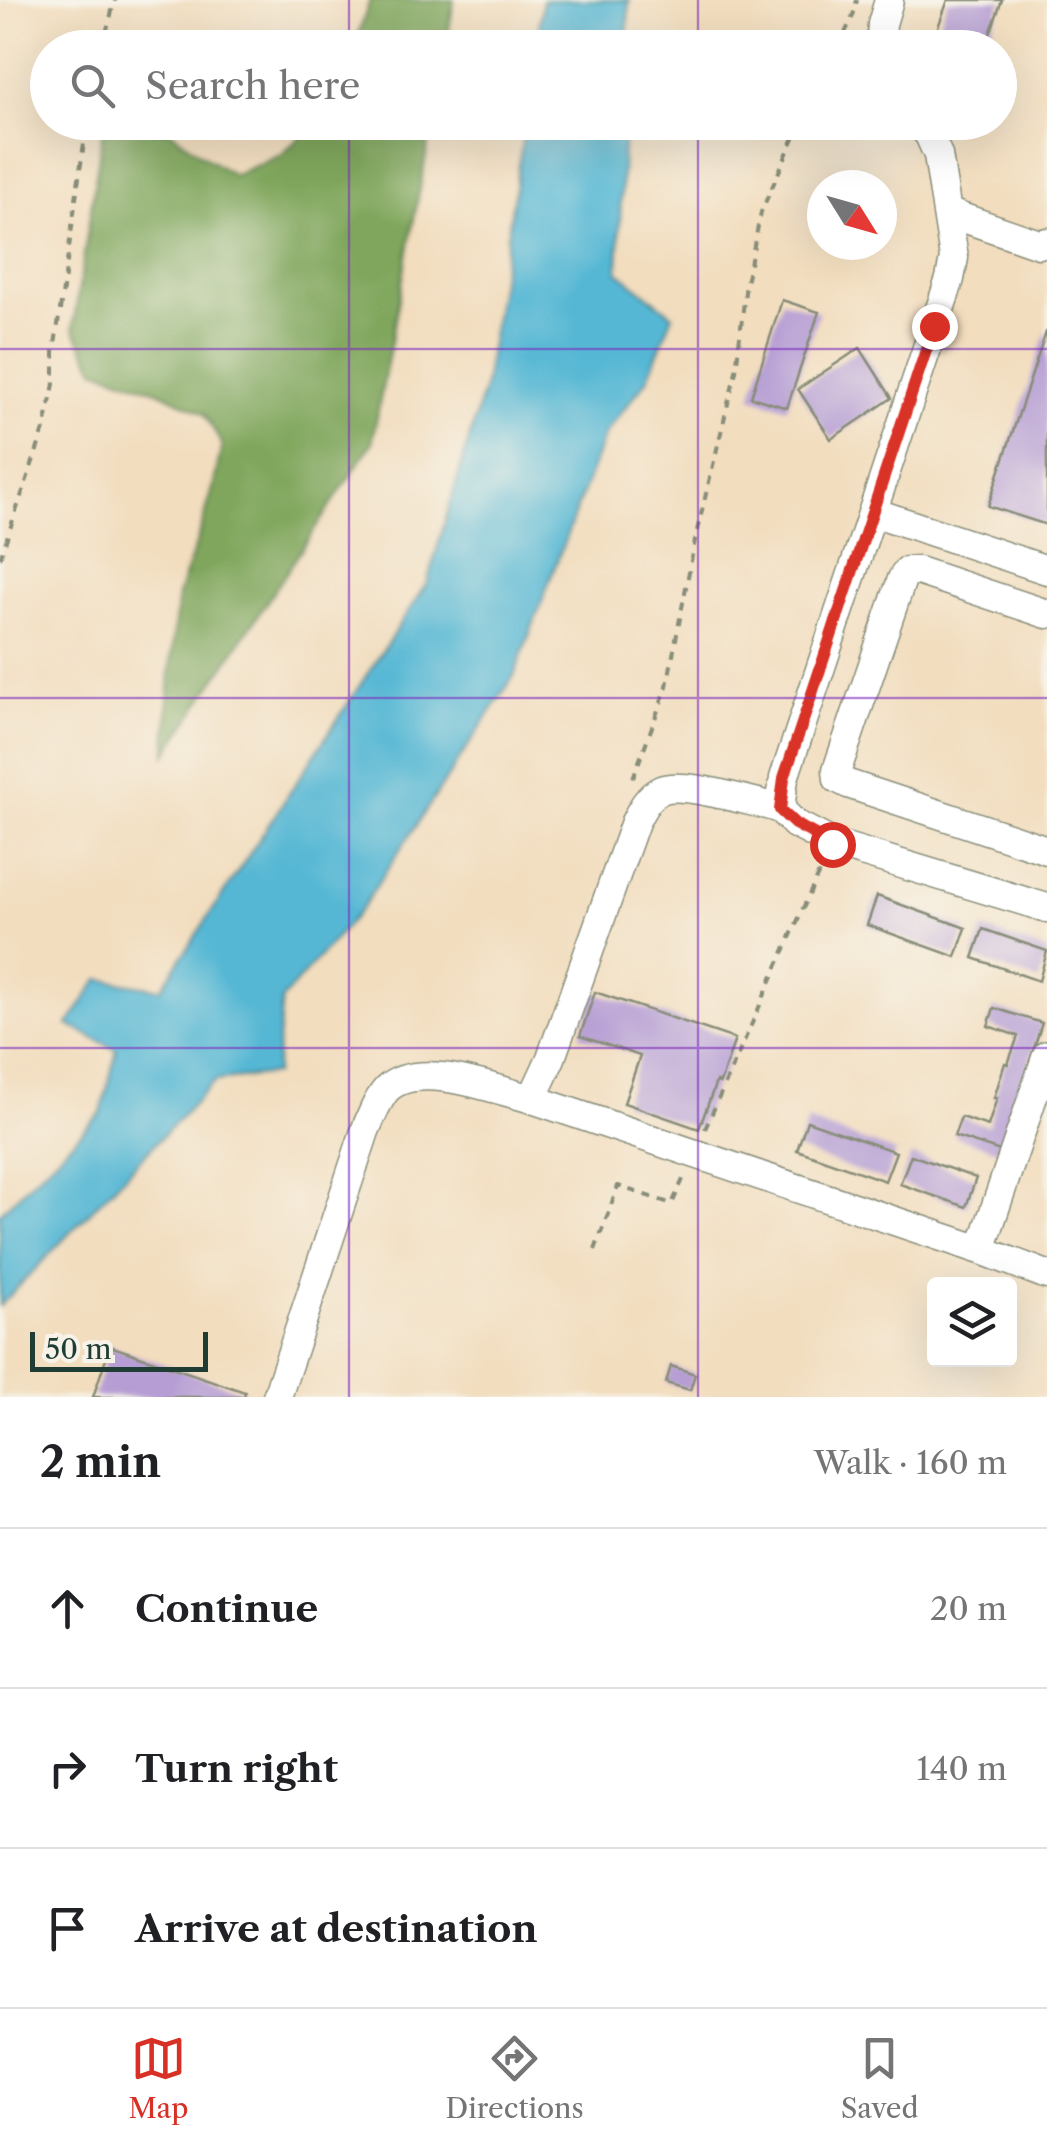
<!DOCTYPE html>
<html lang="en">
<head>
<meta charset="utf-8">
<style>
  :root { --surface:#fff; --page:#f6f6f6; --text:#202124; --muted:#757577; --line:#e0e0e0; --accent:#d93025 }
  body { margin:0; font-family:"Libre Caslon Text",serif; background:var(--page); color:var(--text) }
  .controls { position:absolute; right:30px; bottom:30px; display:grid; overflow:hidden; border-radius:10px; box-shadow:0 10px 40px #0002 }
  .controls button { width:90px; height:90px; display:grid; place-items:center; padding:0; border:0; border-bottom:2px solid var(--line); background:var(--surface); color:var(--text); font:50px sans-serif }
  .compass { position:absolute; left:807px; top:170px; width:90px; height:90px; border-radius:50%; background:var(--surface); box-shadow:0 10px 40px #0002; rotate:127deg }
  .scale { position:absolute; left:30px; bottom:25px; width:178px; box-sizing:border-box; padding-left:10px; border:5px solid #1f3d34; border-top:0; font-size:28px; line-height:35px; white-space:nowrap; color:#1f3d34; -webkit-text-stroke:8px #f7f3e8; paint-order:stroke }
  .stop { position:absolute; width:30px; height:30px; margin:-22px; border:8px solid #d93025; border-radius:50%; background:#fff }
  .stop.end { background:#d93025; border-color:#fff; box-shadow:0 2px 10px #0008 }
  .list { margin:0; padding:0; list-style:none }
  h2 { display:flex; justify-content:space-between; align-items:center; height:130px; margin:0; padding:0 40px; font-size:42px }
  h2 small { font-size:32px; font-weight:400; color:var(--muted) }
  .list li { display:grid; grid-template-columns:65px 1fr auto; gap:30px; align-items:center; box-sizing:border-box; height:160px; padding:0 40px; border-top:2px solid var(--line) }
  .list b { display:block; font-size:38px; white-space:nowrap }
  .list em { font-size:32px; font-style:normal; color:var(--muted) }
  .icon { flex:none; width:55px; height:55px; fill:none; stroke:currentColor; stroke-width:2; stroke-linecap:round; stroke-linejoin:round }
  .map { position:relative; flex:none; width:1047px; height:1397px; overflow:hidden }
  .search { position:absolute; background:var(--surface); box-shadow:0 10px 40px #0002; left:30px; right:30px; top:30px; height:110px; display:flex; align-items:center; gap:25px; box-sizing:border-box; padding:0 35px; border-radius:55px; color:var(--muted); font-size:38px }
  .sheet { height:610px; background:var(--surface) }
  nav { display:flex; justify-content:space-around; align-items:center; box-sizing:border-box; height:140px; border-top:2px solid var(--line); background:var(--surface); font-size:28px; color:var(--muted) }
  nav a { display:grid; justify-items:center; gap:5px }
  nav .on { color:var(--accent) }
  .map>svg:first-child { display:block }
  .forest { fill:#7fa65c; stroke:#4f7248; stroke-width:2.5 }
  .water { fill:#55b7d4; stroke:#3a7a84; stroke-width:2.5 }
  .building { fill:#b69ed4 }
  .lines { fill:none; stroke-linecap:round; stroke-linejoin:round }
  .minor-casing { stroke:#888d79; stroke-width:31 }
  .path { stroke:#888d79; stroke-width:4; stroke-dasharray:8 8; stroke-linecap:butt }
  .minor { stroke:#fff; stroke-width:28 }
  .route { stroke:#d93025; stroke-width:12 }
  .grid { fill:none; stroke:#7b2cbf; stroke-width:2.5; stroke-opacity:0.55 }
</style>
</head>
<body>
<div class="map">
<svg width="1047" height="1397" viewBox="0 0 1047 1397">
  <rect width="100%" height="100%" fill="#f7f3e8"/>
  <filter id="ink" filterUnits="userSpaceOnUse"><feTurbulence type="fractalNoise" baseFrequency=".01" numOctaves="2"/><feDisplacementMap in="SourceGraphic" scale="20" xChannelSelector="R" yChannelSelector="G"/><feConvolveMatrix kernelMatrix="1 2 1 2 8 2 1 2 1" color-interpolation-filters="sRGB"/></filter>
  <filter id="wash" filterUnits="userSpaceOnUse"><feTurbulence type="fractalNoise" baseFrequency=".0048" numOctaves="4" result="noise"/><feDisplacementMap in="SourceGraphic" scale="40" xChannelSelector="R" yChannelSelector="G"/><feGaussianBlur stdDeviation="2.25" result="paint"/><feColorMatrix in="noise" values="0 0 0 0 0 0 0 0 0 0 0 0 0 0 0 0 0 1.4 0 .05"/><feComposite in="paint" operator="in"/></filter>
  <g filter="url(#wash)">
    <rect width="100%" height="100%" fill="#f2ddbe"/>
    <!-- forest -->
    <path class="forest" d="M 370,0 L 454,0 L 446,47 L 354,47 Z
      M 107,123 L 160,123 L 206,158 L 234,175 L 281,155 L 315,123 L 432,123 L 372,443 L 166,754 L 170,669 L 178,594 L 199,536 L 213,488 L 222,445 L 204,413 L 160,392 L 95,369 L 73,328 L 102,135 Z"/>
    <!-- water -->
    <path class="water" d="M 543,0 L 629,0 L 627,47 L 536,47 Z
      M 525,123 L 624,123 L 618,272 L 673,315 L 647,380 L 605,433 L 514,676 L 362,908 L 282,999 L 275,1074 L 215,1081 L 0,1306 L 0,1213 L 101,1113 L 117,1050 L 68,1025 L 99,979 L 161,989 L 427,583 L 484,388 Z"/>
    <g id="blocks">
      <!-- building -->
      <path class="building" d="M 948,0 L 1002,0 L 985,48 L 931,46 Z
        M 782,300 L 819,312 L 787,408 L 751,397 Z
        M 1046,332 L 1047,332 L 1047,525 L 988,506 Z
        M 860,348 L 892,398 L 831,439 L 798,389 Z
        M 877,896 L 966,928 L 956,957 L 867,925 Z
        M 983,929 L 1047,951 L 1039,981 L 973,958 Z
        M 595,992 L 735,1039 L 720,1083 L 716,1082 L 699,1129 L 624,1103 L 640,1056 L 580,1036 Z
        M 994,1008 L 1042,1023 L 1027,1070 L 1030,1071 L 1019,1104 L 1016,1103 L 1000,1151 L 954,1136 L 961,1117 L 988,1126 L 997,1098 L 994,1098 L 1005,1063 L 1008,1064 L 1018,1036 L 988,1026 Z
        M 807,1121 L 896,1152 L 885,1181 L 797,1150 Z
        M 911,1155 L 976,1178 L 966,1207 L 900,1184 Z
        M 110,1346 L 245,1392 L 244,1397 L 93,1397 Z
        M 671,1366 L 695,1374 L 690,1390 L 666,1383 Z"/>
    </g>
  </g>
  <g filter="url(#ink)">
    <use href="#blocks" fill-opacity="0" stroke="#888d79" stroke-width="2.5"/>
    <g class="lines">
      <defs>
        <path id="minor" d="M 880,48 L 882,24 L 889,0
          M 949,213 L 1039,244 L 1047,242
          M 873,512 L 1047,570
          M 1047,614 L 918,571 L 907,571 L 902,579 L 837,770 L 838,779 L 848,784 L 1047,850
          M 780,809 L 784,778 L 950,279 L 954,258 L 938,155 L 929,135 L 918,122
          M 532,1099 L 981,1250 L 1047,1275
          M 981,1250 L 1047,1055
          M 277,1397 L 365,1131 C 371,1117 377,1100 387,1089 C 418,1059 496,1090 532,1099 L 551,1058 L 635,822 C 641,810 648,796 661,790 C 680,781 743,800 767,805 L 780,809 L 795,824 L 832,843 L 1047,908"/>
      </defs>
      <!-- minor casing -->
      <use href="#minor" class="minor-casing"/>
      <!-- path -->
      <path class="path" d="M 102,48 L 115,0
        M 838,48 L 853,16 L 857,0
        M 0,558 L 45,427 L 54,384 L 54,352 L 87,122
        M 633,778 L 667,686 L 696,535 L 736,371 L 746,283 L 761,212 L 801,122
        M 705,1129 L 821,868
        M 595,1250 L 618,1186 L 672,1204 L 684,1177"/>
      <!-- minor -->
      <use href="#minor" class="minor"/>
    </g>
  </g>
  <g class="lines" filter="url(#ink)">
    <!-- route -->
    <path class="route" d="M 832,844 L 795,824 L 780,810 L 784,778 L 934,326"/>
  </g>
  <!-- grid -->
  <path class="grid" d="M 349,0 L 349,48M 698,0 L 698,48M 349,122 L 349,1397M 698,122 L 698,1397M 0,349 L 1047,349M 0,698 L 1047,698M 0,1048 L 1047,1048"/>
</svg>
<div class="controls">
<button><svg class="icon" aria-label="layers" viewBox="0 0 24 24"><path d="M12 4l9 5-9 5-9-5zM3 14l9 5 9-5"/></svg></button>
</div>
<svg class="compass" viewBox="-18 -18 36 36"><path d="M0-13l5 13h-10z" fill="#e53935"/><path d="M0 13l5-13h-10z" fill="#757577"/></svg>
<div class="scale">50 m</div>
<div class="stop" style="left:832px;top:844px"></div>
<div class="stop end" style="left:934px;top:326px"></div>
<div class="search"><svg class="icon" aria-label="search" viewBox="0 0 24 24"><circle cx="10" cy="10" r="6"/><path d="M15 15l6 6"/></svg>Search here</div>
</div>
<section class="sheet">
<h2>2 min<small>Walk · 160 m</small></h2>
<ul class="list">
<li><svg class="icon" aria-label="ahead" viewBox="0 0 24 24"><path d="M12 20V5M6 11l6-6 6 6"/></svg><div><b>Continue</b></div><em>20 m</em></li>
<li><svg class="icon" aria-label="right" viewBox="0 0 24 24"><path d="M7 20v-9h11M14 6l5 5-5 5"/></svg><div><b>Turn right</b></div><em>140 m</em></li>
<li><svg class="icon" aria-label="arrive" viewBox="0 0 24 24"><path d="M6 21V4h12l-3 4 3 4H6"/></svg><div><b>Arrive at destination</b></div></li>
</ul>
</section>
<nav>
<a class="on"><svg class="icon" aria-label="map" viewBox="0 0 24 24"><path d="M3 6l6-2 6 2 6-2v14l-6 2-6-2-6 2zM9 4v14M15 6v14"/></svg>Map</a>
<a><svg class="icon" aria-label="directions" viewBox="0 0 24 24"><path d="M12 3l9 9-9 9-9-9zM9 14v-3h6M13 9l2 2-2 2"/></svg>Directions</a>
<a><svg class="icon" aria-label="saved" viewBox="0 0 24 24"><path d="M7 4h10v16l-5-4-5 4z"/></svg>Saved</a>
</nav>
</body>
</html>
